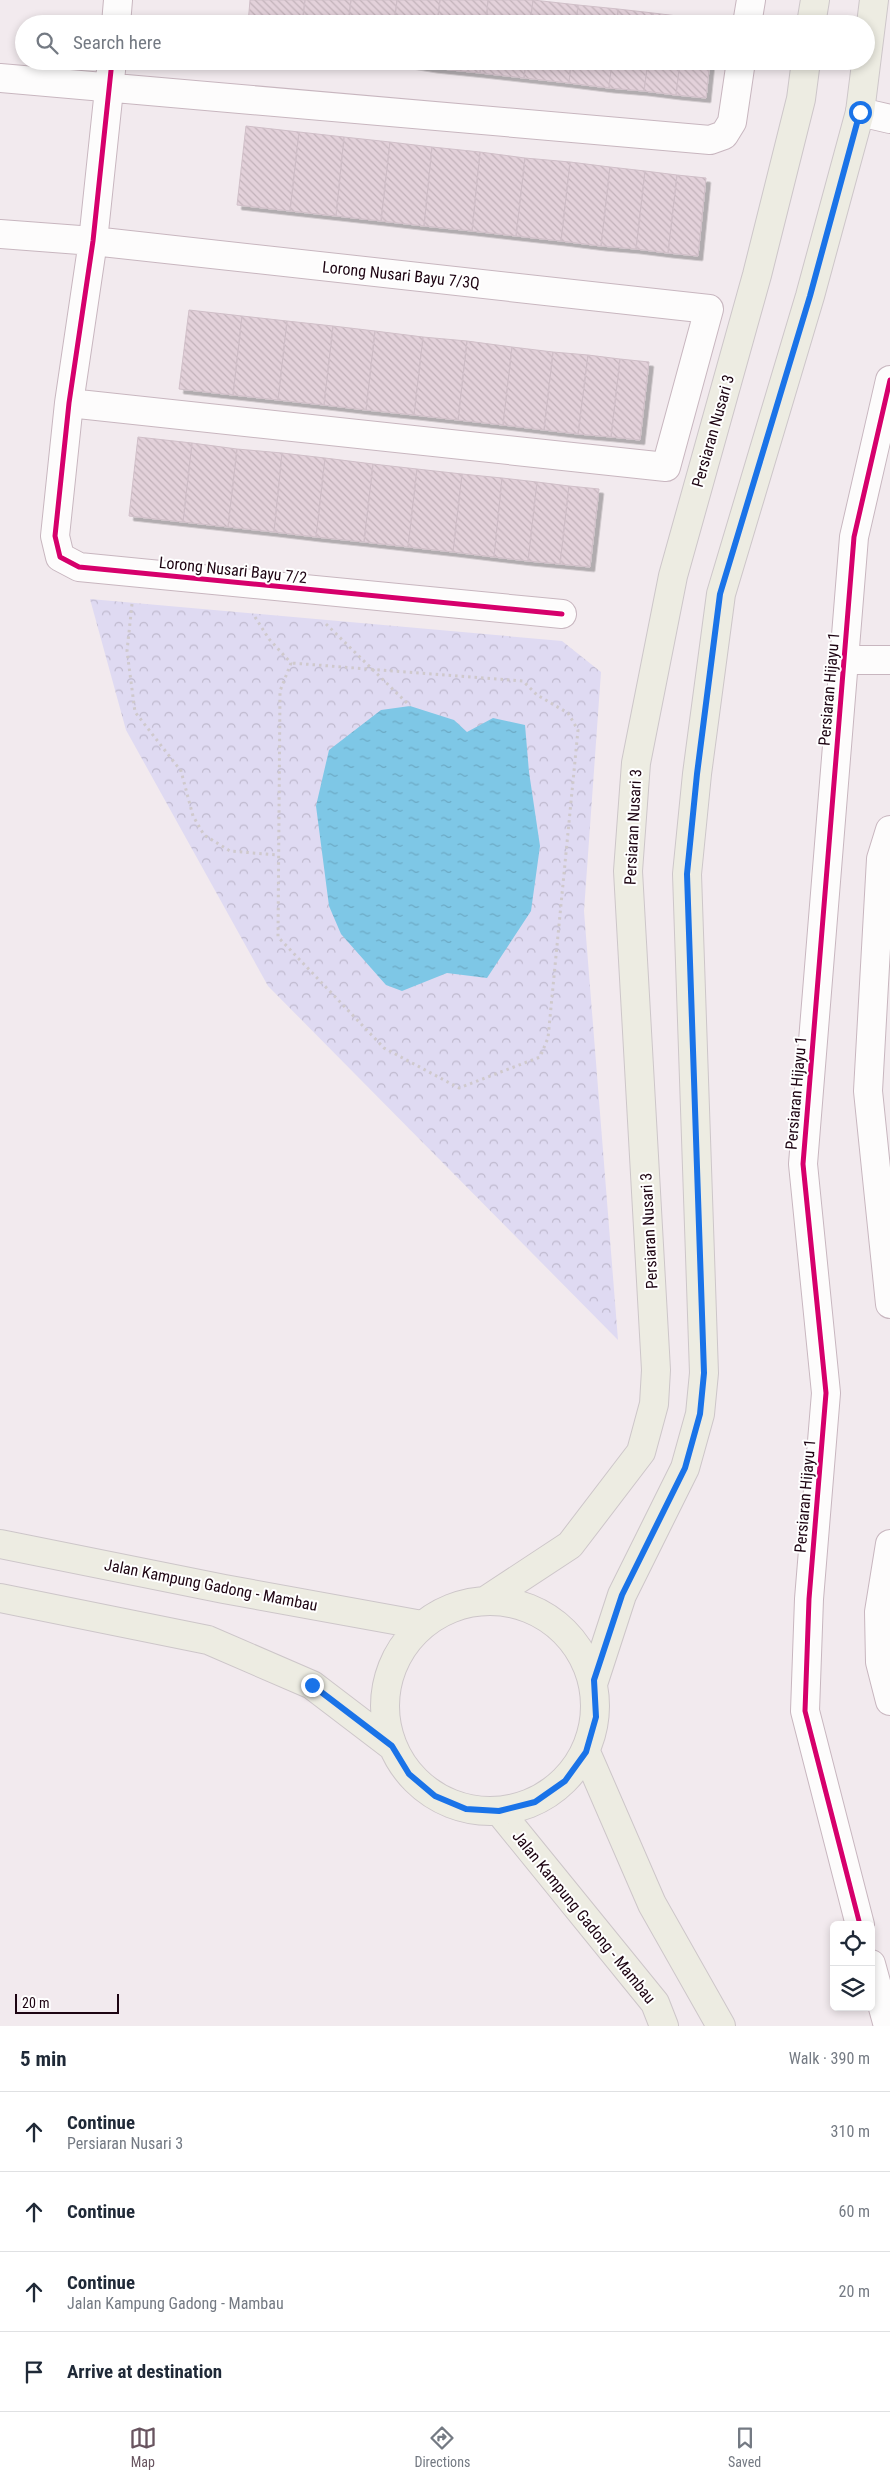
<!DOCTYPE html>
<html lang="en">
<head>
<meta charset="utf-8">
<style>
  :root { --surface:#fff; --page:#f2f2f3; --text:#1f2937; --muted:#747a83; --line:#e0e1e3; --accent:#68545f }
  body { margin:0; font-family:"Roboto Condensed",sans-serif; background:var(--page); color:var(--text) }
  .controls { position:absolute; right:15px; bottom:15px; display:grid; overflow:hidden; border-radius:8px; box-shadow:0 2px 8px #0003 }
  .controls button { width:45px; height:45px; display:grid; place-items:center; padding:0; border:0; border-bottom:1px solid var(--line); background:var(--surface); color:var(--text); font:25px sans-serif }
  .scale { position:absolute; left:15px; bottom:12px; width:104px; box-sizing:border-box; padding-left:5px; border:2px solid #1d0412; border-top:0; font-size:14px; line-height:18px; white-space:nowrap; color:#1d0412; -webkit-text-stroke:4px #fff; paint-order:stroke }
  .stop { position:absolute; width:15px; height:15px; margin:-11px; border:4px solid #1a73e8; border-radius:50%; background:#fff }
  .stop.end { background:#1a73e8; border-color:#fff; box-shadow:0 1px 5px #0008 }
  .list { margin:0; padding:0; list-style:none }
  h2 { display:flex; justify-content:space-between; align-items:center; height:65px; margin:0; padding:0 20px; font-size:21px }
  h2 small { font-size:16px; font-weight:400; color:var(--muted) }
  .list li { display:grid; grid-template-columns:32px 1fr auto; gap:15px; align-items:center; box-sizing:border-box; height:80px; padding:0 20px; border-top:1px solid var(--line) }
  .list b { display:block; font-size:19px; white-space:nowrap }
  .list p { margin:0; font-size:16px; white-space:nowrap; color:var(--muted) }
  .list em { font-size:16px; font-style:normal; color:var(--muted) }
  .icon { flex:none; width:28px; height:28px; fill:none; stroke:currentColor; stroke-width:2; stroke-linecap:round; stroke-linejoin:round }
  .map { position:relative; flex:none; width:890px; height:2026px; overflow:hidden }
  .search { position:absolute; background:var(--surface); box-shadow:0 2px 8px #0003; left:15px; right:15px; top:15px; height:55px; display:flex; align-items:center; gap:12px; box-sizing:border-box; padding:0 18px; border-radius:28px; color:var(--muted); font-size:19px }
  .sheet { height:385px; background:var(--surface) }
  nav { display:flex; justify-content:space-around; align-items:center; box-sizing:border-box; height:70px; border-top:1px solid var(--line); background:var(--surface); font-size:14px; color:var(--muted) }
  nav a { display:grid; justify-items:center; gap:2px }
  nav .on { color:var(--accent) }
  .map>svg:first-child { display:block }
  .park { fill:url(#park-crowns) }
  .water { fill:url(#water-ripples) }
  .building { fill:url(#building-back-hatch); stroke:#d0bfc8; filter:url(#shadow) }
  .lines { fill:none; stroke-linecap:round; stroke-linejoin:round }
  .minor-casing { stroke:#c8b6bf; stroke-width:30 }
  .major-casing { stroke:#cdc6c9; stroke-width:30 }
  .path { stroke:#cfc9cc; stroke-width:3; stroke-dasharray:2.5 4; stroke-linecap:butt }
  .minor { stroke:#fdfcfc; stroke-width:28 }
  .major { stroke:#edece2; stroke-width:28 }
  .cycleway-casing { stroke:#fff; stroke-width:8 }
  .cycleway { stroke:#d6006c; stroke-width:5 }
  .route { stroke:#1a73e8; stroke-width:6 }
  .labels { text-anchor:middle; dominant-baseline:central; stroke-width:4; stroke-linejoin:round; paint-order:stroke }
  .street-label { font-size:16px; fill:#1d0412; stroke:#fff }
</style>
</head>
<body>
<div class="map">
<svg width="890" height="2026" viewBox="0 0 890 2026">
  <defs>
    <pattern id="park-crowns" width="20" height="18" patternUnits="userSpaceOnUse" patternTransform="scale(1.25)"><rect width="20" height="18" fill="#dfdaf2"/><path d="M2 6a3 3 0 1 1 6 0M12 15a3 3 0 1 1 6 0" fill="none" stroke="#bfb9ce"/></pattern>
    <pattern id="water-ripples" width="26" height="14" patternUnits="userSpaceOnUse" patternTransform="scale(1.25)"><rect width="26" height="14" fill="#7ec7e6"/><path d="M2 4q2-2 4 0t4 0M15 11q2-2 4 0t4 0" fill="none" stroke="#6ca9c4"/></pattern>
    <pattern id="building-back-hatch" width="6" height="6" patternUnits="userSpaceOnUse" patternTransform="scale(1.25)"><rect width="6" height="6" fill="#e3d1da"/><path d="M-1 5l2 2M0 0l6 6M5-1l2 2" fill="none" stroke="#c2b2ba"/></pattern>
    <filter id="shadow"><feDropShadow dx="4.5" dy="4.5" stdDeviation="0" flood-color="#0004"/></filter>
  </defs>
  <rect width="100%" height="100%" fill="#f2eaee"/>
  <!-- park -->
  <path class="park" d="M 90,599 L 562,641 L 601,672 L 584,911 L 618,1340 L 268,986 L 126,730 Z"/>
  <!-- water -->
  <path class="water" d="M 410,706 L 454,720 L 467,732 L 493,718 L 525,725 L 529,772 L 540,846 L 531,911 L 487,978 L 447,973 L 402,991 L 386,985 L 341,934 L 329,906 L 316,806 L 329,750 L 381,710 Z"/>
  <!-- building -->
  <path class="building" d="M 250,0 L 305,0 L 302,24 L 248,24 Z
    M 305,0 L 351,0 L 348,24 L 302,24 Z
    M 351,0 L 397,0 L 394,24 L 348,24 Z
    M 397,0 L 440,0 L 437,24 L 394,24 Z
    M 440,0 L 488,0 L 486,24 L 437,24 Z
    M 488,0 L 533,0 L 530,24 L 486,24 Z
    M 533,0 L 578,5 L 576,24 L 530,24 Z
    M 578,5 L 618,9 L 617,24 L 576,24 Z
    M 618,9 L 653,13 L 652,24 L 617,24 Z
    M 653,13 L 686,17 L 685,24 L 652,24 Z
    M 686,17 L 715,21 L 714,24 L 685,24 Z
    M 390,61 L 433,61 L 432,68 Z
    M 433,61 L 481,61 L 480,73 L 432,68 Z
    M 481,61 L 526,61 L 524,78 L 480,73 Z
    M 526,61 L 571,61 L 569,83 L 524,78 Z
    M 571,61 L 612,61 L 609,88 L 569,83 Z
    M 612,61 L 648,61 L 644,91 L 609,88 Z
    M 648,61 L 680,61 L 676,95 L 644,91 Z
    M 680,61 L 710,61 L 706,98 L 676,95 Z
    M 246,126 L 299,132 L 290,211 L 237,205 Z
    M 299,132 L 344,137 L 336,216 L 290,211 Z
    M 344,137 L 390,142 L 381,221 L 336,216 Z
    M 390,142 L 432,147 L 424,226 L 381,221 Z
    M 432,147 L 480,152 L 472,231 L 424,226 Z
    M 480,152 L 525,158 L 516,236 L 472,231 Z
    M 525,158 L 570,162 L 561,241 L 516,236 Z
    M 570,162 L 610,167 L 601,246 L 561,241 Z
    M 610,167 L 645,171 L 636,249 L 601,246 Z
    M 645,171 L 677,175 L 668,253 L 636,249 Z
    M 677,175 L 706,178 L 698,256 L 668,253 Z
    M 189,310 L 242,316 L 233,395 L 179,389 Z
    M 242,316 L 287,321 L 278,400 L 233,395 Z
    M 287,321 L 333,326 L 324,405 L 278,400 Z
    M 333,326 L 375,331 L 366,410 L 324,405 Z
    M 375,331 L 423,337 L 414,415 L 366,410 Z
    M 423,337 L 467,341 L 458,420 L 414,415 Z
    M 467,341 L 512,347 L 503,425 L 458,420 Z
    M 512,347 L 553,352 L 544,430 L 503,425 Z
    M 553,352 L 588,355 L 578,434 L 544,430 Z
    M 588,355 L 620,359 L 611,437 L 578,434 Z
    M 620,359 L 649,362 L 640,440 L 611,437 Z
    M 138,437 L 192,443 L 183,522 L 129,516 Z
    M 192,443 L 237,449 L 228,527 L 183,522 Z
    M 237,449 L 282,453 L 274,532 L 228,527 Z
    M 282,453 L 325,458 L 316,537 L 274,532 Z
    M 325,458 L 373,464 L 364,542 L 316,537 Z
    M 373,464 L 417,469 L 408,547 L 364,542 Z
    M 417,469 L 462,474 L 453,552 L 408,547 Z
    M 462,474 L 502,478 L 494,557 L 453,552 Z
    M 502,478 L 537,482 L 528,561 L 494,557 Z
    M 537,482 L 569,486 L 560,564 L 528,561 Z
    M 569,486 L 599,489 L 590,567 L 560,564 Z"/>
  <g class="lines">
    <defs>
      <path id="minor" d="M 116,24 L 118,0
        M 747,24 L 751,0
        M 112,61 L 93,241 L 69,403 L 55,536 L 60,557 L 79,567 L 562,614
        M 0,78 L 710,140 L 724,135 L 732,122 L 741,61
        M 860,112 L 890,119
        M 0,234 L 93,241 L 709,309 L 666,467 L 69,403
        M 844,660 L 890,660
        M 890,830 L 881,859 L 868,1091 L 890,1304
        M 890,1544 L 879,1612 L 880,1662 L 890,1701
        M 860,1925 L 805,1711 L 809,1599 L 826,1393 L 803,1164 L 854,537 L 890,380
        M 871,1964 L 888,2026"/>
      <path id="major" d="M 811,24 L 815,0
        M 0,1544 L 224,1589 L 422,1625
        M 0,1598 L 208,1640 L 312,1685 L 392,1746
        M385 1706a105 105 0 1 1 210 0a105 105 0 1 1-210 0Z
        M 485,1601 L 570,1545 L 641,1452 L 654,1404 L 656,1370 L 628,871 L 636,763 L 673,576 L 757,275 L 801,99 L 806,61
        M 594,1681 L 622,1595 L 685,1468 L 700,1414 L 704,1373 L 687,874 L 697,774 L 721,594 L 810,296 L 860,112 L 874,0
        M 586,1752 L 652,1904 L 721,2026
        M 499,1811 L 655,2003 L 664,2026"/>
    </defs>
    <!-- minor casing -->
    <use href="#minor" class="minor-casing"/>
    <!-- major casing -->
    <use href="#major" class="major-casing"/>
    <!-- path -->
    <path class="path" d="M 132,604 L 127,651 L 135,712 L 181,771 L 193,816 L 204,835 L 230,851 L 277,855
      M 255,617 L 269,639 L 291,663 L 280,691 L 278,937 L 384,1048 L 459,1088 L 540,1057 L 548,1038 L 578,730 L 568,713 L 537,695 L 523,681 L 291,663
      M 326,624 L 410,706"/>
    <!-- minor -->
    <use href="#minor" class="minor"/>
    <!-- major -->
    <use href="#major" class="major"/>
    <defs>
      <path id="cycleway" d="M 112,61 L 93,241 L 69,403 L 55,536 L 60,557 L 79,567 L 562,614
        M 860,1925 L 805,1711 L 809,1599 L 826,1393 L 803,1164 L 854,537 L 890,380"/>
    </defs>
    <!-- cycleway casing -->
    <use href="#cycleway" class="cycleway-casing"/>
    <!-- cycleway -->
    <use href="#cycleway" class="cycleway"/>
  </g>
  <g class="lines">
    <!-- route -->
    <path class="route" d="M 312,1685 L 392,1746 L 409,1774 L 435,1796 L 466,1809 L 499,1811 L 535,1802 L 565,1781 L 586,1752 L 596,1717 L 594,1680 L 622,1595 L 685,1468 L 700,1414 L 704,1373 L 687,874 L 697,774 L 720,594 L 810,296 L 860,112"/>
  </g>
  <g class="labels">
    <!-- street labels -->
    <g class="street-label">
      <text transform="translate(401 275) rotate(6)">Lorong Nusari Bayu 7/3Q</text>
      <text transform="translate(713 431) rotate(-74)">Persiaran Nusari 3</text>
      <text transform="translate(233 570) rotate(6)">Lorong Nusari Bayu 7/2</text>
      <text transform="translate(829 689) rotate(-85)">Persiaran Hijayu 1</text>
      <text transform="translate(633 827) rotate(-87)">Persiaran Nusari 3</text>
      <text transform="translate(796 1093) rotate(-85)">Persiaran Hijayu 1</text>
      <text transform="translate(649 1231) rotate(-93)">Persiaran Nusari 3</text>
      <text transform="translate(805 1496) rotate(-85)">Persiaran Hijayu 1</text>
      <text transform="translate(211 1585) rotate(11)">Jalan Kampung Gadong - Mambau</text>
      <text transform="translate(584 1917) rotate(51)">Jalan Kampung Gadong - Mambau</text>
    </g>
  </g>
</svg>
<div class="controls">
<button><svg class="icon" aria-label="locate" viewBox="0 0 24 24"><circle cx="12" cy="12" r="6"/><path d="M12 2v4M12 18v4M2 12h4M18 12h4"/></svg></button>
<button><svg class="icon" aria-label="layers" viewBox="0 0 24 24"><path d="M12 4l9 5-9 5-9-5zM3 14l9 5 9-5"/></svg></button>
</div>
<div class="scale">20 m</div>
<div class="stop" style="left:860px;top:112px"></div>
<div class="stop end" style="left:312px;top:1685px"></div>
<div class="search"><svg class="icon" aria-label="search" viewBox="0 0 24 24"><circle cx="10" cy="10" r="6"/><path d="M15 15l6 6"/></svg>Search here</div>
</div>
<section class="sheet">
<h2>5 min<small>Walk · 390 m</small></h2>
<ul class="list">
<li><svg class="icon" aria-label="ahead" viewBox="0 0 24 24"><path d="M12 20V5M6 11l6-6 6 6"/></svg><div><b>Continue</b><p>Persiaran Nusari 3</p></div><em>310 m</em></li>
<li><svg class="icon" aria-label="ahead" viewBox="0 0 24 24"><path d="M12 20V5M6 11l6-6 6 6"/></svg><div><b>Continue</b></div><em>60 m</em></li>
<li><svg class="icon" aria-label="ahead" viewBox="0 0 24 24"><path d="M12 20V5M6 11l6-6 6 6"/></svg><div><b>Continue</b><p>Jalan Kampung Gadong - Mambau</p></div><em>20 m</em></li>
<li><svg class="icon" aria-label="arrive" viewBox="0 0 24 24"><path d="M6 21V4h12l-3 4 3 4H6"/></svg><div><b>Arrive at destination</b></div></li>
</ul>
</section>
<nav>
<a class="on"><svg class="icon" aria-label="map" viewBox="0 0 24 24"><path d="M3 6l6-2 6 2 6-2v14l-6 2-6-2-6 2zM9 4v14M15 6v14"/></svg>Map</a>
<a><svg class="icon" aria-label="directions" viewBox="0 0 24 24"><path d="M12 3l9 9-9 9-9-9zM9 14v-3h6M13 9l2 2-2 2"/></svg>Directions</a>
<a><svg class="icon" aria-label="saved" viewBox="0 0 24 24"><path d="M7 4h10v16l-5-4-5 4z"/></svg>Saved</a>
</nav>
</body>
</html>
